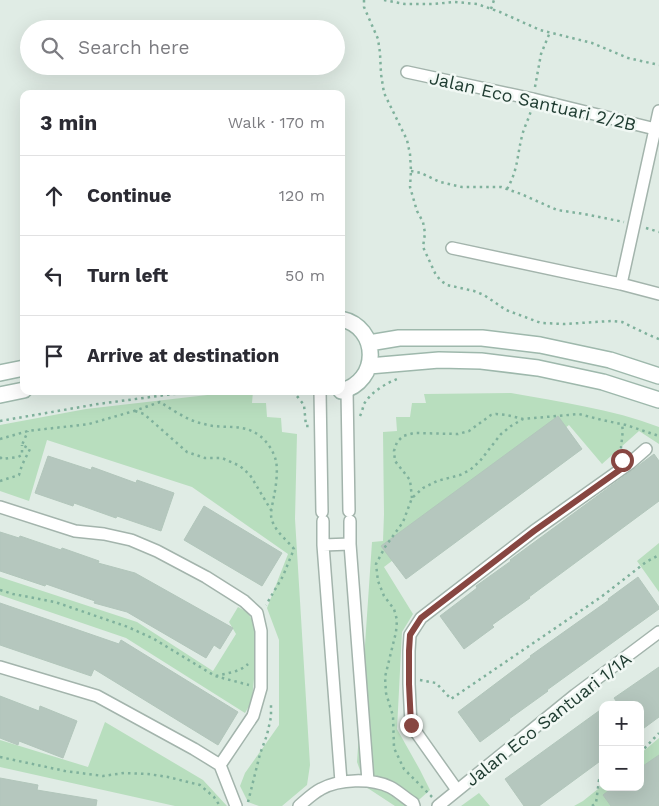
<!DOCTYPE html>
<html lang="en">
<head>
<meta charset="utf-8">
<style>
  :root { --surface:#fff; --page:#f7f7f7; --text:#2b2b33; --muted:#7c7c81; --line:#e1e1e2 }
  body { margin:0; font-family:"Work Sans",sans-serif; background:var(--page); color:var(--text) }
  .controls { position:absolute; right:15px; bottom:15px; display:grid; overflow:hidden; border-radius:10px; box-shadow:0 5px 20px #0002 }
  .controls button { width:45px; height:45px; display:grid; place-items:center; padding:0; border:0; border-bottom:1px solid var(--line); background:var(--surface); color:var(--text); font:25px sans-serif }
  .stop { position:absolute; width:15px; height:15px; margin:-11px; border:4px solid #874641; border-radius:50%; background:#fff }
  .stop.end { background:#874641; border-color:#fff; box-shadow:0 1px 5px #0008 }
  .list { margin:0; padding:0; list-style:none }
  h2 { display:flex; justify-content:space-between; align-items:center; height:65px; margin:0; padding:0 20px; font-size:21px }
  h2 small { font-size:16px; font-weight:400; color:var(--muted) }
  .list li { display:grid; grid-template-columns:32px 1fr auto; gap:15px; align-items:center; box-sizing:border-box; height:80px; padding:0 20px; border-top:1px solid var(--line) }
  .list b { display:block; font-size:19px; white-space:nowrap }
  .list em { font-size:16px; font-style:normal; color:var(--muted) }
  .icon { flex:none; width:28px; height:28px; fill:none; stroke:currentColor; stroke-width:2; stroke-linecap:round; stroke-linejoin:round }
  .map { position:relative; flex:none; width:659px; height:806px; overflow:hidden }
  .search { position:absolute; background:var(--surface); box-shadow:0 5px 20px #0002; left:20px; top:20px; width:325px; height:55px; display:flex; align-items:center; gap:12px; box-sizing:border-box; padding:0 18px; border-radius:28px; color:var(--muted); font-size:19px }
  .panel { position:absolute; background:var(--surface); box-shadow:0 5px 20px #0002; left:20px; top:90px; width:325px; height:305px; border-radius:10px }
  .map>svg:first-child { display:block }
  .green { fill:#b8debe }
  .building { fill:#b5c7be; stroke:#b2c6bb }
  .lines { fill:none; stroke-linecap:round; stroke-linejoin:round }
  .street-casing { stroke:#a3b4ac; stroke-width:14 }
  .secondary-casing { stroke:#9eb8ac; stroke-width:18 }
  .path { stroke:#7fb19c; stroke-width:2.5; stroke-dasharray:2.5 4; stroke-linecap:butt }
  .street { stroke:#fff; stroke-width:11 }
  .secondary { stroke:#fff; stroke-width:15 }
  .route { stroke:#874641; stroke-width:6 }
  .labels { text-anchor:middle; dominant-baseline:central; stroke-width:5; stroke-linejoin:round; paint-order:stroke }
  .street-label { font-size:18px; fill:#203d32; stroke:#f1f8f4 }
</style>
</head>
<body>
<div class="map">
<svg width="659" height="806" viewBox="0 0 659 806">
  <rect width="100%" height="100%" fill="#e0ece5"/>
  <!-- green -->
  <path class="green" d="M 242,391 L 253,391 L 252,403 L 266,403 L 267,417 L 281,418 L 282,432 L 297,434 L 295,519 L 310,765 L 307,785 L 282,806 L 259,806 L 248,802 L 240,786 L 245,773 L 279,725 L 279,640 L 267,608 L 288,554 L 192,487 L 47,440 L 29,501 L 0,491 L 0,425 L 86,409 Z
    M 511,393 C 560,402 612,409 659,427 L 659,444 L 639,431 L 602,464 L 569,425 L 384,567 L 413,614 L 402,632 L 397,729 L 420,770 L 430,790 L 412,806 L 395,806 L 366,787 L 357,762 L 372,542 L 383,541 L 384,514 L 383,432 L 397,431 L 396,417 L 410,417 L 412,403 L 426,403 L 424,394 Z
    M 659,543 L 659,592 L 637,561 Z
    M 0,577 L 137,622 L 213,671 L 236,634 L 229,622 L 238,607 L 247,612 L 253,621 L 257,645 L 252,701 L 245,713 L 126,638 L 0,595 Z
    M 105,722 L 203,780 L 227,806 L 175,806 L 0,767 L 0,740 L 88,767 Z
    M 659,738 L 659,769 L 640,784 L 640,754 Z
    M 603,785 L 603,787 L 635,787 L 611,806 L 574,806 L 583,801 Z
    M 479,793 L 490,806 L 461,806 Z"/>
  <!-- building -->
  <path class="building" d="M 558,416 L 582,449 L 406,579 L 381,546 Z
    M 654,454 L 659,461 L 659,501 L 529,597 L 530,598 L 492,625 L 494,627 L 464,649 L 440,616 L 477,588 L 476,586 L 511,561 L 510,560 L 634,469 Z
    M 48,456 L 91,470 L 92,467 L 136,483 L 137,480 L 174,493 L 161,531 L 117,516 L 116,518 L 74,503 L 73,506 L 35,493 Z
    M 204,506 L 282,553 L 262,586 L 184,540 Z
    M 0,532 L 19,538 L 20,536 L 61,550 L 62,548 L 99,561 L 98,563 L 135,573 L 233,628 L 220,649 L 214,645 L 206,658 L 127,612 L 94,603 L 95,601 L 46,584 L 45,586 L 0,571 Z
    M 638,577 L 659,607 L 659,609 L 547,690 L 548,691 L 509,719 L 510,720 L 480,742 L 458,712 L 531,657 L 530,656 L 609,600 L 608,599 Z
    M 0,603 L 119,644 L 121,640 L 238,712 L 218,745 L 94,669 L 91,676 L 0,645 Z
    M 659,667 L 659,717 L 640,731 L 640,705 L 619,705 L 614,698 Z
    M 0,696 L 39,711 L 40,706 L 77,721 L 63,758 L 19,741 L 18,745 L 0,738 Z
    M 603,708 L 603,759 L 539,806 L 524,806 L 505,779 Z
    M 659,755 L 659,806 L 611,806 L 603,795 L 613,787 L 640,787 L 640,768 Z
    M 0,778 L 38,785 L 37,790 L 97,800 L 96,806 L 0,806 Z"/>
  <g class="lines">
    <defs>
      <path id="street" d="M 407,72 L 533,99 L 659,130
        M 452,248 L 621,284 L 659,294
        M 621,284 L 659,111
        M 347,390 L 349,511
        M 320,391 L 322,512
        M 0,507 L 75,531 L 104,534 L 131,540 L 157,551 L 206,577 L 244,601 L 257,613 L 261,631 L 261,688 L 253,716 L 220,765
        M 323,521 L 323,545 L 341,782
        M 350,521 L 350,544 L 368,781
        M 323,545 L 350,544
        M 0,667 L 97,696 L 194,749 L 220,765 L 236,806
        M 457,790 L 411,725 L 409,684 L 409,651 L 410,635 L 421,618 L 534,531 L 630,463 L 646,449
        M 299,806 C 306,800 313,793 321,789 C 339,779 371,778 390,787 C 398,791 405,798 413,803 L 414,806
        M 438,806 L 575,695 L 659,632"/>
      <path id="secondary" d="M 341,319 C 380,327 380,382 341,391
        M 369,343 L 399,338 L 482,338 L 540,345 L 610,360 L 659,376
        M 369,366 L 439,360 L 481,361 L 538,368 L 603,382 L 659,400
        M 0,373 L 24,368
        M 0,395 L 24,390"/>
    </defs>
    <!-- street casing -->
    <use href="#street" class="street-casing"/>
    <!-- secondary casing -->
    <use href="#secondary" class="secondary-casing"/>
    <!-- path -->
    <path class="path" d="M 364,0 L 364,7 L 378,39 L 380,53 L 381,74 L 384,93 L 407,140 L 410,154 L 411,171 L 410,187 L 417,211 L 423,222 L 425,233 L 423,247 L 435,273 L 440,280 L 447,285 L 474,291 L 484,295 L 506,310 L 541,323 L 565,324 L 611,321 L 622,322 L 649,335 L 659,339
      M 384,0 L 405,4 L 432,4 L 455,2 L 477,4 L 500,12 L 540,30 L 592,43 L 628,58 L 659,65
      M 491,9 L 494,0
      M 535,87 L 541,54 L 550,32
      M 411,171 L 421,173 L 440,182 L 462,187 L 501,187 L 521,194 L 557,210 L 584,214 L 624,222
      M 507,189 C 518,170 517,156 522,136 C 524,127 529,119 531,110
      M 646,228 L 659,232
      M 293,391 L 304,405 L 306,426 L 310,426
      M 135,411 L 144,414 L 187,452 L 205,458 L 222,458 L 240,466 L 250,475 L 271,510
      M 360,416 C 362,412 363,407 364,404 C 371,392 385,384 397,379
      M 0,421 L 98,404 L 196,391
      M 0,439 L 28,431 L 89,424 L 134,411 L 160,402 C 173,410 188,421 204,424 C 224,430 242,422 260,436 C 267,441 274,452 276,461 C 278,470 276,487 274,496 C 273,502 271,509 271,515 C 272,529 286,539 294,549 L 283,576 L 266,605
      M 621,455 C 620,445 624,435 622,424
      M 0,457 L 2,459 L 18,457 L 22,455 L 22,445
      M 0,481 L 19,475 L 22,465 L 30,449 L 22,445 L 28,431
      M 412,498 L 410,480 L 395,461 L 394,451 L 397,442 L 403,436 L 414,433 L 458,434 L 469,431 L 491,415 L 496,414 L 507,415 L 523,419
      M 0,590 L 13,594 L 55,602 L 128,627 L 154,639 L 215,676 L 249,685
      M 216,676 C 227,673 240,672 248,664
      M 420,680 L 436,683 L 451,699 L 601,597 L 646,562 L 659,555
      M 640,753 L 659,733
      M 0,757 L 65,771 L 103,776 L 124,773 L 148,774 L 168,777 L 200,785 L 214,797 L 220,806
      M 432,797 L 404,769 L 394,748 L 393,716 L 386,693 L 385,677 L 396,632 L 397,620 L 394,609 L 384,596 L 378,581 L 376,564 L 385,547 L 403,522 L 412,498 L 423,488 L 437,481 L 460,475 L 470,470 L 480,461 L 501,434 L 511,426 L 523,419 L 579,414 L 602,420 L 626,425 L 659,436
      M 248,802 L 260,754 L 267,735 L 271,717 L 271,703
      M 592,806 L 596,803 L 599,780 L 603,778"/>
    <!-- street -->
    <use href="#street" class="street"/>
    <!-- secondary -->
    <use href="#secondary" class="secondary"/>
  </g>
  <g class="lines">
    <!-- route -->
    <path class="route" d="M 411,725 L 409,684 L 409,651 L 410,635 L 421,618 L 534,531 L 621,469 L 622,460"/>
  </g>
  <g class="labels">
    <!-- street labels -->
    <g class="street-label">
      <text transform="translate(533 101) rotate(13)">Jalan Eco Santuari 2/2B</text>
      <text transform="translate(548 719) rotate(-38)">Jalan Eco Santuari 1/1A</text>
    </g>
  </g>
</svg>
<div class="controls">
<button>+</button>
<button>−</button>
</div>
<div class="stop" style="left:622px;top:460px"></div>
<div class="stop end" style="left:411px;top:725px"></div>
<div class="search"><svg class="icon" aria-label="search" viewBox="0 0 24 24"><circle cx="10" cy="10" r="6"/><path d="M15 15l6 6"/></svg>Search here</div>
<section class="panel">
<h2>3 min<small>Walk · 170 m</small></h2>
<ul class="list">
<li><svg class="icon" aria-label="ahead" viewBox="0 0 24 24"><path d="M12 20V5M6 11l6-6 6 6"/></svg><div><b>Continue</b></div><em>120 m</em></li>
<li><svg class="icon" aria-label="left" viewBox="0 0 24 24"><path d="M17 20v-9H6M10 6l-5 5 5 5"/></svg><div><b>Turn left</b></div><em>50 m</em></li>
<li><svg class="icon" aria-label="arrive" viewBox="0 0 24 24"><path d="M6 21V4h12l-3 4 3 4H6"/></svg><div><b>Arrive at destination</b></div></li>
</ul>
</section>
</div>
</body>
</html>
